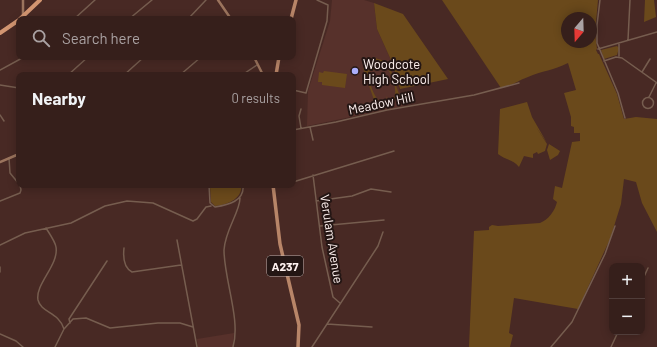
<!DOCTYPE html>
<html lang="en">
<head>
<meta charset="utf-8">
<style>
  :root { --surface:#361f1b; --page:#3d2724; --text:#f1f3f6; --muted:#aaa2a3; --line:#503d3a }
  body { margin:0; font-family:Barlow,sans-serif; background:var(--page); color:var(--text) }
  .controls { position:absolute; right:12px; bottom:12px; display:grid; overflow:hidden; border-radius:8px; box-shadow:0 2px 10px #0003 }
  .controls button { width:36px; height:36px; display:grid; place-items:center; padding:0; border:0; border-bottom:1px solid var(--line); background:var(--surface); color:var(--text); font:20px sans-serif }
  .compass { position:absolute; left:561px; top:12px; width:36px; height:36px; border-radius:50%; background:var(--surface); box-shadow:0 2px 10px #0003; rotate:199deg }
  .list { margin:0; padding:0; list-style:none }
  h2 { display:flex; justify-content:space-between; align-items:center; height:52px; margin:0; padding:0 16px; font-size:17px }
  h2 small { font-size:13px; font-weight:400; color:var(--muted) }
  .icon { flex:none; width:22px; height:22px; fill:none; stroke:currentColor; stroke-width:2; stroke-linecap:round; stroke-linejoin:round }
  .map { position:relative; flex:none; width:657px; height:347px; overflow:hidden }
  .search { position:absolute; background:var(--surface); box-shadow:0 2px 10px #0003; left:16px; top:16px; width:280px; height:44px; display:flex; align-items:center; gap:10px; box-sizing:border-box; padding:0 14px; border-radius:8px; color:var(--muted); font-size:15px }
  .panel { position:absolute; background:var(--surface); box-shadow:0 2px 10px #0003; left:16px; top:72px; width:280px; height:116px; border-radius:8px }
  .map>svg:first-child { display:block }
  .built { fill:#57312b }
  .green { fill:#6a491b; fill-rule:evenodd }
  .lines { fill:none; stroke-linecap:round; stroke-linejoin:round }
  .street { stroke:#765d4f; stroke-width:1.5 }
  .secondary { stroke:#9b745d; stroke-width:2.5 }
  .primary { stroke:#b88568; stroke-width:3.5 }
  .highway { stroke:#d29571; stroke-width:4 }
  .poi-dot { fill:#acaffb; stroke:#241614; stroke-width:1.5 }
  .labels { text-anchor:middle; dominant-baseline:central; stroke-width:4; stroke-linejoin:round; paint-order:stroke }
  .shield { fill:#241614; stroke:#bdb0ae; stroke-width:1 }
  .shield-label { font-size:12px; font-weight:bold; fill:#fff2f0 }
  .poi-label { font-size:13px; fill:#fff2f0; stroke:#241614; text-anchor:start }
  .street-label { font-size:13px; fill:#fff2f0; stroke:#241614 }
</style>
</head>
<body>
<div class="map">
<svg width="657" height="347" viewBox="0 0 657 347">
  <rect width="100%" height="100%" fill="#482924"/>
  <!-- built -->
  <path class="built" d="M 332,0 L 364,0 L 374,3 L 377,29 L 391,60 L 404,106 L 307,126 L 308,91 L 330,21 Z
    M 234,333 L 233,347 L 198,347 L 197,339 Z"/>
  <!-- green -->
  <path class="green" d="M 442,0 L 598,0 L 595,33 L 597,49 L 596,50 L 598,54 L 599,54 L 617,94 L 624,119 L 636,117 L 657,119 L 657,232 L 642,203 L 636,182 L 624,179 L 621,204 L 610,239 L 578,309 L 514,298 L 509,333 L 513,335 L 510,347 L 469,347 L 474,231 L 489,230 L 489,227 L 492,225 L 498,226 L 540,223 C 548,220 555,211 557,202 L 553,199 L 555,186 L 562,188 L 572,142 L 580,141 L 580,133 L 574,133 L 574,127 L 571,126 L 571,117 L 564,93 L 576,90 L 568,63 C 555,70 541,71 528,77 C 517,81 514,85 501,88 ZM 567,18 L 591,18 L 591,42 L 567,42 Z
    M 645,0 L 654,0 L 656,17 L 644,22 Z
    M 374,3 L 403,14 L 448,79 L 400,89 L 391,60 L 377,29 Z
    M 617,46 L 619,48 L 617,55 L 604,59 L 601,50 Z
    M 375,58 L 388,62 L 400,97 C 386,103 397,110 375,103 L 363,68 ZM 386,66 C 392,75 401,95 390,103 L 386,96 L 388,103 C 374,105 370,83 368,72 Z
    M 324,71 L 347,74 L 345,88 L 322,85 L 322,82 L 318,82 L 319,72 L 323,73 Z
    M 527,102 L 532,117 L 547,143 L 536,127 L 547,144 L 545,151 L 538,154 L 537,152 L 533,154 L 533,158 L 524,156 L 519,167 C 513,159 505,160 498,154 L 500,109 Z
    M 549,144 L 560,151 L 558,155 L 550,160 L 547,150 Z
    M 210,185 L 241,185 C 243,199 227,205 215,206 L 211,202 Z"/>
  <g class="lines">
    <!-- street -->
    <path class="street" d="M 600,0 L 597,25 L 597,43 L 618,93 L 625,118
      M 74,19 L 95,0
      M 129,19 L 152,0
      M 188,19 L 206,0
      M 270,19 L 272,19
      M 628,40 L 630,0
      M 598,49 L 657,32
      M 619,56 L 619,43
      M 604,61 L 616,57 L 622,58 L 657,83
      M 0,70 L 24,57
      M 642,72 L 650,59
      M 68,75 L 88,57
      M 124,75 L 144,57
      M 180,75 L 201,57
      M 242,75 L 257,65
      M 0,85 L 19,88
      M 293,90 L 306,93 L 327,21 L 328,5 L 317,0
      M 649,97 L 656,83
      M642.5 103a5.5 5.5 0 1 1 11 0a5.5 5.5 0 1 1-11 0Z
      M 301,109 L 299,116 L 301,128
      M 0,115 L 4,121
      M 310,127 L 313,140
      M 293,130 L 336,122 L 387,110 L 474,95 L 519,83
      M 9,158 L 10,173 L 19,184
      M 313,175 L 322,247 L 333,297 L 340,303
      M 293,182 L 394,151
      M 209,185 L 210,203 L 215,207 C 228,205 245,201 243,185
      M 0,201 L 20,193 L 21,190 L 20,185
      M 316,201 L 352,196 L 371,189 L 391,192
      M 320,226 L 384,220
      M 46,228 C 49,233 55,241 56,247 C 59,265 35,284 38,300 C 41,313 59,312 64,329
      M 177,240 L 197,347
      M 0,245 L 25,233 L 71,223 L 105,206 L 127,201 L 153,203 L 193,221 L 197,219 L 206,207 L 211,206
      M 124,248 C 123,257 124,268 132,272 L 181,265
      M 0,267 L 0,272
      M 642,281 L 648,268
      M 70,323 L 69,319 L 107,261
      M 327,324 L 372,327
      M 0,334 L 16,341 L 23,347
      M 55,347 L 64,329 L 73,319 L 86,318 L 110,328 L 158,323 L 180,323 L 193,327
      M 233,347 C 241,320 224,279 224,250 C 225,230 240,212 240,198
      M 312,347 L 378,246 L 383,232
      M 551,347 L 572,322 L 605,254 L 615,226
      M 611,347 L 618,332"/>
    <!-- secondary -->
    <path class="secondary" d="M 23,0 L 23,17
      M 218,0 L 231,19
      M 254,57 L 263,75
      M 0,162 L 19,154"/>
    <!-- primary -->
    <path class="primary" d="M 291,19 L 296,0
      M 276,75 L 279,57
      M 273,185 L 280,244 L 299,325 L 298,347"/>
    <!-- highway -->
    <path class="highway" d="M 20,19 L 40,0
      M 0,33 L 19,20"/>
  </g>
  <!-- markers -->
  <circle class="poi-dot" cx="355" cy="71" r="4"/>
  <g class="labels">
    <!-- shield labels -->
    <rect class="shield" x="267" y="256" width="36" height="20" rx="3"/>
    <g class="shield-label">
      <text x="285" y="266">A237</text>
    </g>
    <!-- poi labels -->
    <g class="poi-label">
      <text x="363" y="64">Woodcote<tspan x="363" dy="15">High School</tspan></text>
    </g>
    <!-- street labels -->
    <g class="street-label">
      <text transform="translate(381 103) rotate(-12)">Meadow Hill</text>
      <text transform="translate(332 239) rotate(81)">Verulam Avenue</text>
    </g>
  </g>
</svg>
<div class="controls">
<button>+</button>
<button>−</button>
</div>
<svg class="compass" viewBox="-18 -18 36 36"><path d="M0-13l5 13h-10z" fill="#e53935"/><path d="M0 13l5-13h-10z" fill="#aaa2a3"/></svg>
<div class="search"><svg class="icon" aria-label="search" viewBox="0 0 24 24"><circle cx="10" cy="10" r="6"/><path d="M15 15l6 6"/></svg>Search here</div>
<section class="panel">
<h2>Nearby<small>0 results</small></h2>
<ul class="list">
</ul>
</section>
</div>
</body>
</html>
